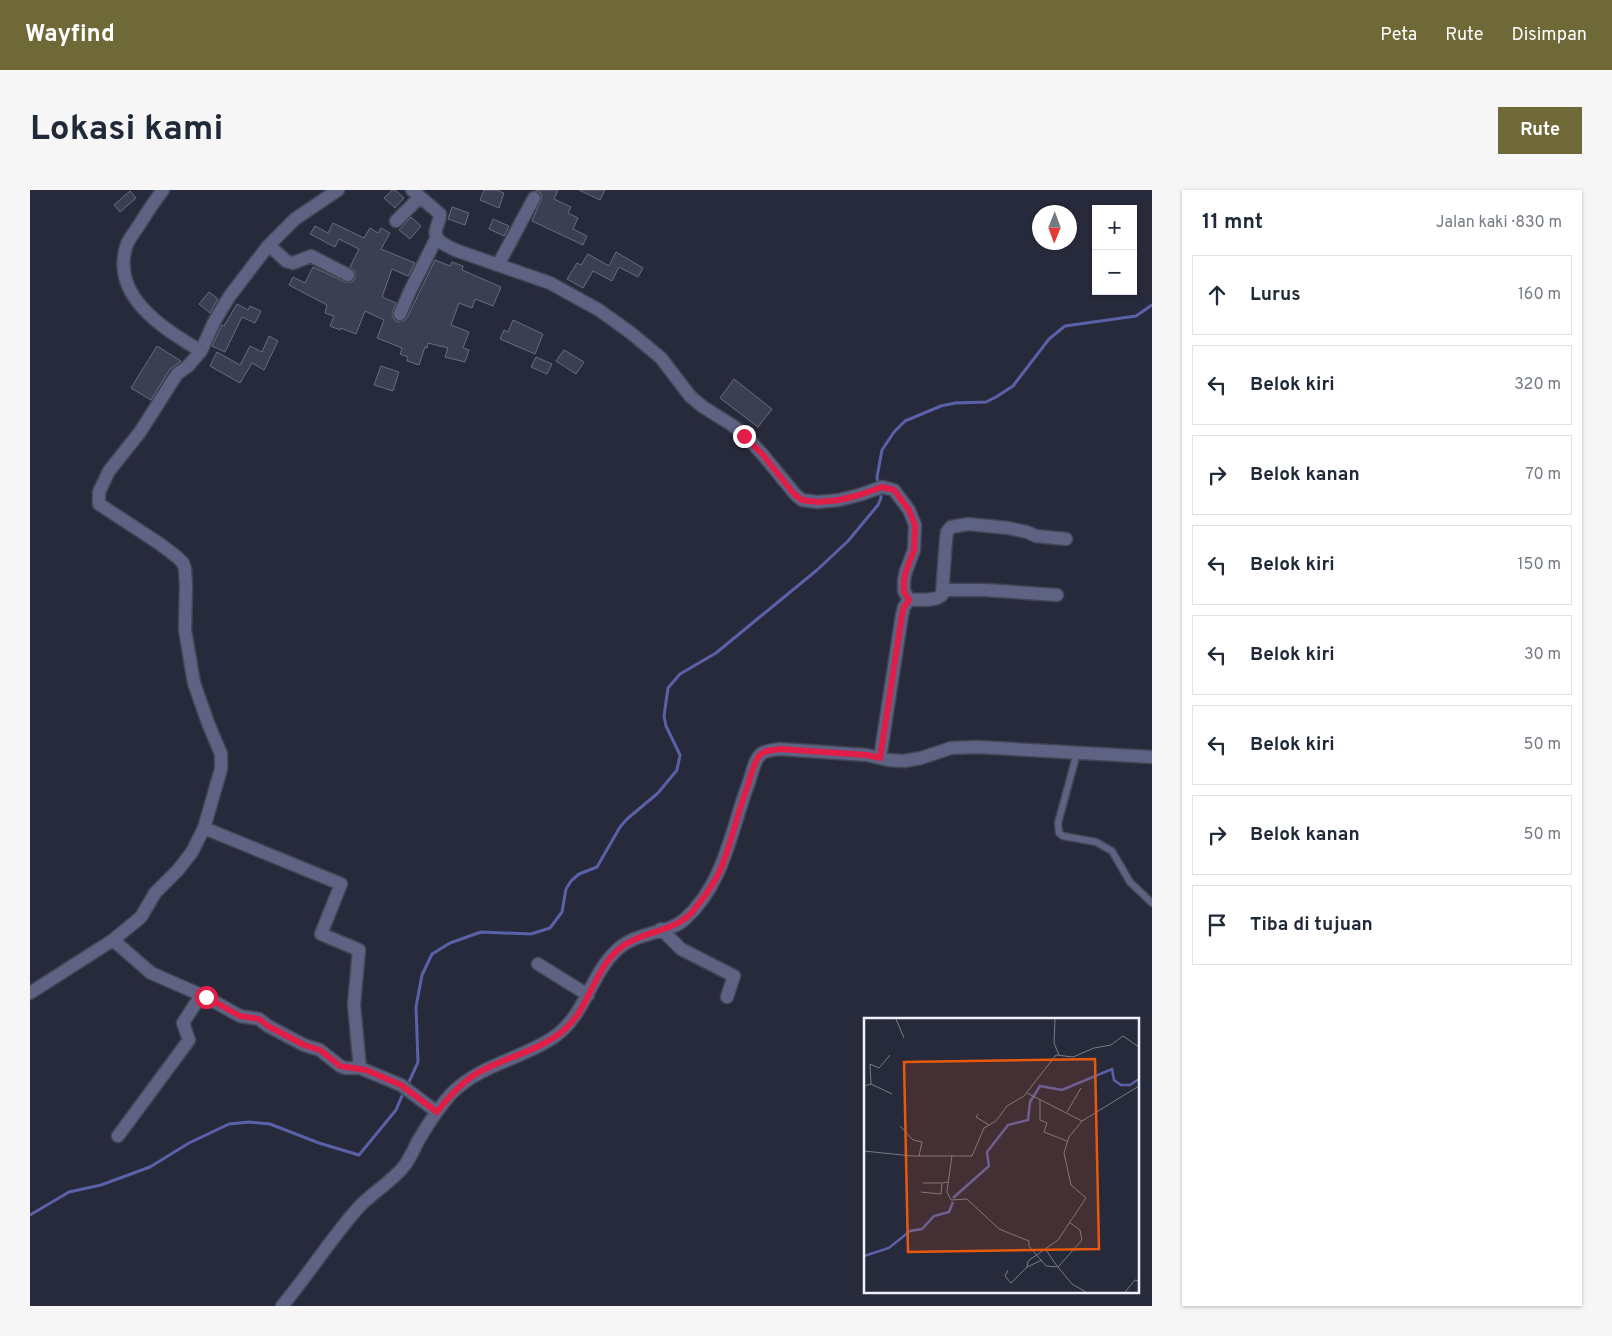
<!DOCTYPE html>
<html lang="id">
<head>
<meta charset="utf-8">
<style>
  :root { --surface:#fff; --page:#f6f6f7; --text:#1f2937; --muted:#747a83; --line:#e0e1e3; --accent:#6f6937 }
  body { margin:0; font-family:Overpass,sans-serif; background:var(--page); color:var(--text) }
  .controls { position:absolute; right:15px; top:15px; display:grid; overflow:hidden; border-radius:0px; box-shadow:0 1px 4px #0004 }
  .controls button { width:45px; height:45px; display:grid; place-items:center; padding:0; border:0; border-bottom:1px solid var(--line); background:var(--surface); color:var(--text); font:25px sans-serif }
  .compass { position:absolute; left:1002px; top:15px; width:45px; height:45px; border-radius:50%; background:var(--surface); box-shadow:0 1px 4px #0004; rotate:181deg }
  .stop { position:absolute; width:15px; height:15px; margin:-11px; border:4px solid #e11d48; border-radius:50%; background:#fff }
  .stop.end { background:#e11d48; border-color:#fff; box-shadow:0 1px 5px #0008 }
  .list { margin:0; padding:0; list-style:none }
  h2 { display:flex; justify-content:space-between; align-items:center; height:65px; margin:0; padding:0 20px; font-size:21px }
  h2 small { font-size:16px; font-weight:400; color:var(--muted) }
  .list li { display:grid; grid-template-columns:32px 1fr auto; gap:15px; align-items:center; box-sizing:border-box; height:80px; margin:0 10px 10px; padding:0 10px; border:1px solid var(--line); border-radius:0px }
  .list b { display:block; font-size:19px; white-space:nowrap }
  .list em { font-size:16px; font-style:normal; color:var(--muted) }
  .icon { flex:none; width:28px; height:28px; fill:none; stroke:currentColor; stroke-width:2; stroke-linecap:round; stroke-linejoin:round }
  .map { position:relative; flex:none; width:1122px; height:1116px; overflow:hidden; border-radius:0px }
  header { display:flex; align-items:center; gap:30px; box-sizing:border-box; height:70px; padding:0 25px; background:var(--accent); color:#fff }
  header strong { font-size:24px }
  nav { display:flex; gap:28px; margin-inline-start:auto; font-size:18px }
  .intro { display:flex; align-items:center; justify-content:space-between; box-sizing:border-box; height:120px; padding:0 30px }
  h1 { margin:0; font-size:35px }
  .button { padding:12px 22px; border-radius:0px; background:var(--accent); color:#fff; font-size:18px; font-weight:700 }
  main { display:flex; gap:30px; padding:0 30px }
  aside { flex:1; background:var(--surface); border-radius:0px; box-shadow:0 1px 4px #0004 }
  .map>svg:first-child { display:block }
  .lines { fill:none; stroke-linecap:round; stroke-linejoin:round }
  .stream { stroke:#5b61a9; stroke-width:3 }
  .building { fill:#3c3f51; stroke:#696c80 }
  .lane-casing { stroke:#434656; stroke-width:9 }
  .street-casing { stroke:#434656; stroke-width:15 }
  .lane { stroke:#5f6383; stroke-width:6 }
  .street { stroke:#5f6383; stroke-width:12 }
  .route { stroke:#e11d48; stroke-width:6 }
  .inset-river { fill:none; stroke:#5b61a9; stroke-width:2.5 }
  .inset-road { fill:none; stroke:#777a88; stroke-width:1 }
  .view { fill:#e8590c; fill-opacity:0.15; stroke:#e8590c; stroke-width:2.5 }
  .inset-edge { fill:none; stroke:#eef1fc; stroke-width:2.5 }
</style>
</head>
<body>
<header>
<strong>Wayfind</strong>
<nav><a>Peta</a><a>Rute</a><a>Disimpan</a></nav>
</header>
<div class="intro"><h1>Lokasi kami</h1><a class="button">Rute</a></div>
<main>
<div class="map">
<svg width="1122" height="1116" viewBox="0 0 1122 1116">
  <rect width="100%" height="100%" fill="#272a3b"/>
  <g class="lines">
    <!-- stream -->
    <path class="stream" d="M 848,295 L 847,287 L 852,260 L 864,242 L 875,231 L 911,216 L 925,213 L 956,212 L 966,207 L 983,196 L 1019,149 L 1035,136 L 1106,126 L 1122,115
      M 377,896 L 388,872 L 386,817 L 392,785 L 402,764 L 420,753 L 451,742 L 501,744 L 520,738 L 532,722 L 536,699 L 541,691 L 549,684 L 567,677 L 590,637 L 597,629 L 628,603 L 647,580 L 650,565 L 636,536 L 634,526 L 638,498 L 650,484 L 686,463 L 787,380 L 818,351 L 848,315 L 851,308 L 850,301
      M 0,1025 L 39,1002 L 71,995 L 120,977 L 159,953 L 199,934 L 219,932 L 240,934 L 289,953 L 329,965 L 366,920 L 374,901"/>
  </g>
  <!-- building -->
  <path class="building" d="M 362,0 L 365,0 L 374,8 L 365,18 L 354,8 Z
    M 454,0 L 466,0 L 474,3 L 469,18 L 450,10 Z
    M 505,0 L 528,0 L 524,9 L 541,17 L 538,23 L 548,28 L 543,39 L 557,46 L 553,55 L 502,31 L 512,8 L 511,3 Z
    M 549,0 L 575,0 L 570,10 Z
    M 100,1 L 106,8 L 90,22 L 84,15 Z
    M 422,17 L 439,23 L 435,35 L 418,29 Z
    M 381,27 L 391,36 L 380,49 L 369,40 Z
    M 463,29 L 479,36 L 474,46 L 459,39 Z
    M 303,33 L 334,48 L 340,38 L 348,43 L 351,38 L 360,43 L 351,59 L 385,73 L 378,86 L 362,79 L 352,107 L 366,113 L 362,124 L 363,128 L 367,132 L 374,131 L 377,128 L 405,70 L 420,76 L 422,72 L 433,76 L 432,80 L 471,97 L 463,116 L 445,109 L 442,118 L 429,113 L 421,135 L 439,142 L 433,158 L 439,160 L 435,172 L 415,167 L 418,158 L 398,153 L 397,158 L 395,157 L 389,175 L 377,171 L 378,167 L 370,164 L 372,158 L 347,148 L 354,130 L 335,121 L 326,144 L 311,138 L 310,140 L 300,136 L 304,126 L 295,123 L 297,115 L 259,95 L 263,87 L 275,93 L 283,77 L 315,92 L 322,92 L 325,89 L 325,81 L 320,77 L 329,59 L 309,49 L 305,57 L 280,44 L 285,36 L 298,43 Z
    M 586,62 L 613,78 L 608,87 L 589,77 L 582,91 L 563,81 L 553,98 L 537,89 L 547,73 L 551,75 L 558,64 L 579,76 Z
    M 179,102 L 188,109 L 180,123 L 169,114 Z
    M 207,114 L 218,120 L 220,116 L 231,121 L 225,133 L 212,127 L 195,162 L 182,156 L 192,135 L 194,136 Z
    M 483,130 L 513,144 L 505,164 L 470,149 L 474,140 L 478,142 Z
    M 239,146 L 248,151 L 234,180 L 222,173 L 210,193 L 180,176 L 187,162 L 210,175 L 220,156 L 232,162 Z
    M 127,156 L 151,171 L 140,179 L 121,210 L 101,198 Z
    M 534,160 L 554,172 L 546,184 L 526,171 Z
    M 506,167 L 522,174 L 517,184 L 501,177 Z
    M 351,176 L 369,182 L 363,201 L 344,195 Z
    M 704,189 L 742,219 L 728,237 L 690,208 Z"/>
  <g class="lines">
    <defs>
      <path id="lane" d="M 1047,563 L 1028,633 L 1029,643 L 1033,646 L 1066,652 L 1082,661 L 1100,692 L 1122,713"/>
      <path id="street" d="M 133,0 C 125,10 118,21 111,32 C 107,39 100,47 97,54 C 79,106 134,139 171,161
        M 382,0 L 410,24 C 410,31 407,34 406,40 C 403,51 418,56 425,60 L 520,93 L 569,120 L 601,143 L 631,168 L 660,206 L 673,217 L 702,235 L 715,245 L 733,265 L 765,304 L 772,310 L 788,312 L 809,310 L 829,305 L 852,297 L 864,300 L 879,320 L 885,335 L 884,360 L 876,381 L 874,390 L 874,401 L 879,410 L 874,417 L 872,425 L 850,568
        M 366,31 L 390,7
        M 239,55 L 256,71 L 263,73 L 281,66 L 318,85
        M 468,75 L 504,8
        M 370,124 L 379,103 L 407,47
        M 914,400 L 955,400 L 1027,405
        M 879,410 C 889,409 905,412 912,405 L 916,349 L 917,342 L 921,337 L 938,334 L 978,338 L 997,342 L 1006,346 L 1036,349
        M 174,638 L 311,694 L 291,744 L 329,760 L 324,815 L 330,878
        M 631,739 L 651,759 L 704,786 L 697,807
        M 83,750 L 121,783 L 176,807 L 210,826 L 229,829 L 238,836 L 274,855 L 290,860 L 310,876 L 315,878 L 330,878 L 371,895 L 407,922
        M 508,774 L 558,805
        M 0,803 L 83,750 L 111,727 L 125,703 L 148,680 L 162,662 L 174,638 L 191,579 L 191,564 L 178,533 L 164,493 L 155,440 L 156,396 L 155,379 L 153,373 L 147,367 L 130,354 L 69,314 L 69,302 L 79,281 L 110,242 L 147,184 L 158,176 L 171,161 L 184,132 L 199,107 L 228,69 L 239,55 L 265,29 L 308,0
        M 88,946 L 159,850 L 153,833 L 171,805
        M 252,1116 C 279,1084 301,1048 329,1017 C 343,1002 363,991 375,975 C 380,968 384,959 388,951 C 398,934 409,917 422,903 C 451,874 492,869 524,847 C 556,825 560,784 588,759 C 608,741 639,744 655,729 C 695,693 701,639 719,592 C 722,584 724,570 731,564 C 736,560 744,560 750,559 L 837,565 L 858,570 L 874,571 L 891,568 L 921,558 L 947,557 L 1122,567"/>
    </defs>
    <!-- lane casing -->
    <use href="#lane" class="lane-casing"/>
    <!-- street casing -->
    <use href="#street" class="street-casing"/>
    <!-- lane -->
    <use href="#lane" class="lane"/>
    <!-- street -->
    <use href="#street" class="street"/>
  </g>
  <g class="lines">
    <!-- route -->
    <path class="route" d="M 176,807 L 210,826 L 229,829 L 238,836 L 274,855 L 290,860 L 310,876 L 336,880 L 371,895 L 407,922 C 417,909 427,897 441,887 C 471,867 508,863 535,839 C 561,816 564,776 593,756 C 616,739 644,743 663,721 C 675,706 688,689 694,670 C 703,646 708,621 717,598 C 720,588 723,575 729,566 C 733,560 743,560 750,559 L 837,565 L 850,568 L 872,425 L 874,417 L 879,410 L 874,402 L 874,390 L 876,381 L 884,360 L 885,335 L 879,320 L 864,300 L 852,297 L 829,305 L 809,310 L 788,312 L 772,310 L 764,304 L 733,265 L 714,246"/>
  </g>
  <!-- overview -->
  <g transform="translate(834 828)">
    <rect width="275" height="275" fill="#272a3b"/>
    <path class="inset-river" d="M 89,180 L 125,148 L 123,134 L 144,107 L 164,102 L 166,84 L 176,68 L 198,72 L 248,51 L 250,62 L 257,67 L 266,67 L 275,61M 0,238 L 25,230 L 46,213 L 58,211 L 70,198 L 85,194 L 89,184"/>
    <path class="inset-road" d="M 32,1 L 40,20M 191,1 L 190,25 L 195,37M 7,66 L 6,46 L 15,50 L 26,37M 0,68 L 7,66 L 28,76M 163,75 L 218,103M 176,82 L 176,102 L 183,105 L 180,114 L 203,123M 203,94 L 217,70M 114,96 L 112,99 L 125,107M 36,108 L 49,122 L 58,124 L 55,138M 0,133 L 48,138 L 108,138 L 120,110 L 132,103 L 143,88 L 160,78 L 192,37 L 209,39 L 230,30 L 247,27 L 259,18 L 275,29M 88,137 L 83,174 L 87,182 L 103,181 L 135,211 L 165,223 L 165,228 L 182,248 L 194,249 L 208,266 L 222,274M 59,165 L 78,165M 57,174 L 77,176 L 78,165 L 84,164M 182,232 L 193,248M 163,249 L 164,243 L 194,222 L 222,180 L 207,167 L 200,135 L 205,119 L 218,103 L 275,68M 194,249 L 218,222 L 216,212 L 205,204M 144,252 L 141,258 L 147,265 L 163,249 L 178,242M 261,274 L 271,262 L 275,263"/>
    <path class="view" d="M 231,41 L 235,231 L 44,234 L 40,44 Z"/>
    <rect width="275" height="275" class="inset-edge"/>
  </g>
</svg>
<div class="controls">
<button>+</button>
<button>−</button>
</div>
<svg class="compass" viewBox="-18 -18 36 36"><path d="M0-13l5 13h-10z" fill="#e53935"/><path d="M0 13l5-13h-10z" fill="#747a83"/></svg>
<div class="stop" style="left:176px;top:807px"></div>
<div class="stop end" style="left:714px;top:246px"></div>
</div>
<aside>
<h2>11 mnt<small>Jalan kaki · 830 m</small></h2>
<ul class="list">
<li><svg class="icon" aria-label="ahead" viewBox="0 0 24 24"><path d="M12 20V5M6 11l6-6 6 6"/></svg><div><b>Lurus</b></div><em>160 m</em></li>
<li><svg class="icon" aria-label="left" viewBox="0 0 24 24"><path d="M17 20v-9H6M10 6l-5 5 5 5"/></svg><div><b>Belok kiri</b></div><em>320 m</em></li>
<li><svg class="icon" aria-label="right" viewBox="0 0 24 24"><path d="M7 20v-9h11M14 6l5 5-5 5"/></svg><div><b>Belok kanan</b></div><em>70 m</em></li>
<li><svg class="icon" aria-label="left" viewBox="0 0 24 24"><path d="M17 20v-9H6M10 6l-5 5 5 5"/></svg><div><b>Belok kiri</b></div><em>150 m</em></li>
<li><svg class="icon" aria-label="left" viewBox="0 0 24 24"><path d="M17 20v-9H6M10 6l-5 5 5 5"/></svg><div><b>Belok kiri</b></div><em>30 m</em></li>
<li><svg class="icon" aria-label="left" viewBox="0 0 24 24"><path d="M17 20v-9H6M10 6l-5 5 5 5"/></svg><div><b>Belok kiri</b></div><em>50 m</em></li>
<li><svg class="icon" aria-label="right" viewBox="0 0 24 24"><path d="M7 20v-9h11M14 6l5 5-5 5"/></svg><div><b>Belok kanan</b></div><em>50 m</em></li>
<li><svg class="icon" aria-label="arrive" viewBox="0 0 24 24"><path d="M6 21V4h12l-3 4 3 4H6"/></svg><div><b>Tiba di tujuan</b></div></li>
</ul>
</aside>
</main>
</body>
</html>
